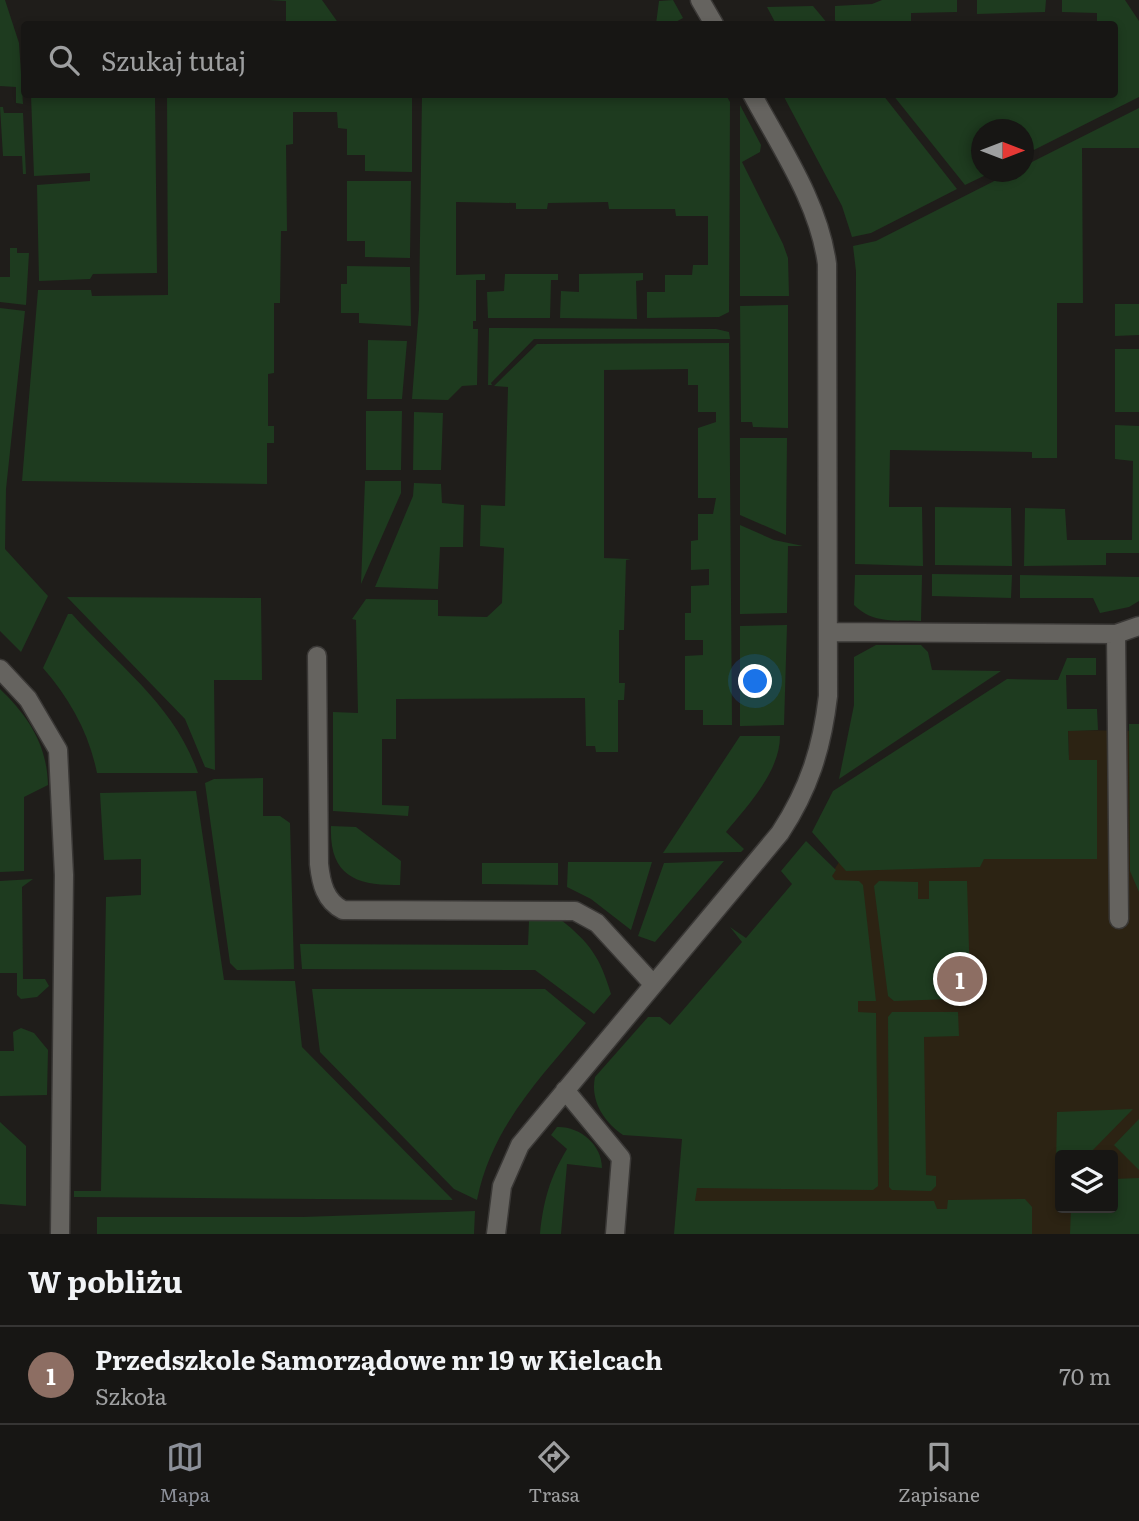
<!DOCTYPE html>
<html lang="pl">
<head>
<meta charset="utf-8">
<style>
  :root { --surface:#171614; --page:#242322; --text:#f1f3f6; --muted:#9e9fa0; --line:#363534; --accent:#8c9099 }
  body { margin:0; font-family:Literata,serif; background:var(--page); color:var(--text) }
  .controls { position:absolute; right:21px; bottom:21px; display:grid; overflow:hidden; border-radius:7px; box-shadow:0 4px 10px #0003 }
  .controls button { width:63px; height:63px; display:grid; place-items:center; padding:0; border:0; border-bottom:2px solid var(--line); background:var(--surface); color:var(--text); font:35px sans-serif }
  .compass { position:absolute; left:971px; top:119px; width:63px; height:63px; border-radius:50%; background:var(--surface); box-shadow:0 4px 10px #0003; rotate:90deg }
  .you { position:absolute; left:756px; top:682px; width:24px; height:24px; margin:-18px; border:5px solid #fff; border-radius:50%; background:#1a73e8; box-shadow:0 0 0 10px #1a73e833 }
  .badge { display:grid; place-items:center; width:46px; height:46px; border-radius:50%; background:var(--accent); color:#fff; font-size:23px; font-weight:700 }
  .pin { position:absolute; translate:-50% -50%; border:4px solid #fff; box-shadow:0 2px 7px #0006 }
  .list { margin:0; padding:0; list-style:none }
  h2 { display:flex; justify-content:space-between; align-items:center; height:91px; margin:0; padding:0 28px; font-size:30px }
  h2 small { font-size:23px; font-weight:400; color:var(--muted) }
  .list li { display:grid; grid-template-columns:46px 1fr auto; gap:21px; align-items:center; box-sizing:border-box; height:98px; padding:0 28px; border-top:2px solid var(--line) }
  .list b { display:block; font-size:26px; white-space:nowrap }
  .list p { margin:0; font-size:23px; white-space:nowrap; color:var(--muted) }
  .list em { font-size:23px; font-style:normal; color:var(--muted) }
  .icon { flex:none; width:38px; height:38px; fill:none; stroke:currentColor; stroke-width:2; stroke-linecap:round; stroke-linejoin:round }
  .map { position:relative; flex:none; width:1139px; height:1234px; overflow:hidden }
  .search { position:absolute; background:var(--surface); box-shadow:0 4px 10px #0003; left:21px; right:21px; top:21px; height:77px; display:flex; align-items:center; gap:18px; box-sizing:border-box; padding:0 24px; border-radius:7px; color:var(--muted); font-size:26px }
  .sheet { height:189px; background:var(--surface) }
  nav { display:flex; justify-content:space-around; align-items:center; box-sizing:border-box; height:98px; border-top:2px solid var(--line); background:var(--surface); font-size:19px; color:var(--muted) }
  nav a { display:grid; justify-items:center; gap:4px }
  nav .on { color:var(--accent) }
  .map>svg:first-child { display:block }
  .education { fill:#2c2313; fill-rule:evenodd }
  .green { fill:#1e3b1f }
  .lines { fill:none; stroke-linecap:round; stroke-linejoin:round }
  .minor-casing { stroke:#3a3836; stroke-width:21 }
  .minor { stroke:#65635f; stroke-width:18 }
</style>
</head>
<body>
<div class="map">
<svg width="1139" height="1234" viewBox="0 0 1139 1234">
  <rect width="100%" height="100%" fill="#1f1d1a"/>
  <!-- education -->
  <path class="education" d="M 1068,730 L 1139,731 L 1139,1234 L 689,1234 L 695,1183 L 834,870 L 908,752 L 1069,755 ZM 1060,1155 L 1113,1155 L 1113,1208 L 1060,1208 Z"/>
  <!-- green -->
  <path class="green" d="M 0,0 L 5,0 L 19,43 L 23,104 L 16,103 L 16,87 L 0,86 Z
    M 269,0 L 322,0 L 339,24 L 286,24 L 286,1 Z
    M 673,0 L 683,18 L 672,24 L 656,24 L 659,1 Z
    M 882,0 L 957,0 L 957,12 L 911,13 L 911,24 L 838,24 L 835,20 L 835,6 L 872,4 Z
    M 977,0 L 1046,0 L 1045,12 L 977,14 Z
    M 1062,0 L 1125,0 L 1139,21 L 1139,97 L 1024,155 L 1024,130 L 982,130 L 982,172 L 992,172 L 965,185 L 893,95 L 1114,94 L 1114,24 L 1097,24 L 1097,13 L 1062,12 Z
    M 813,6 L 828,24 L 776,24 L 767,7 Z
    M 31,95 L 155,95 L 157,273 L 93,274 L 90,279 L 39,281 L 37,185 L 90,181 L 90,173 L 34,176 Z
    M 167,95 L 412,97 L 412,172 L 365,171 L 365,155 L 347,155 L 347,129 L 338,128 L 337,112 L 293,112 L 293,144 L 286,145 L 287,231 L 281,231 L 280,303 L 274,303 L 274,373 L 268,374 L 268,426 L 274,426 L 274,443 L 267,443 L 267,484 L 22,481 L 38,290 L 91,290 L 92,296 L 168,295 Z
    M 422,95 L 726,95 L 730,102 L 729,312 L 719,317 L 647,318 L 647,292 L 665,292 L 665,275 L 692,275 L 693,265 L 708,265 L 708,216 L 676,216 L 675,209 L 609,209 L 608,202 L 548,203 L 547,209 L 516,209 L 516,203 L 456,202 L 456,275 L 485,274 L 485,280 L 476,280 L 476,321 L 473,321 L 473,329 L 478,329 L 477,385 L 462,386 L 448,400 L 412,399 L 419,309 Z
    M 783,95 L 883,95 L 957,189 L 871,233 L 852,237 L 842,206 Z
    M 740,105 L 761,145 L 760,152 L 742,162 L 783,244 L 788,258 L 789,296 L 740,296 Z
    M 0,107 L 3,107 L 4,113 L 23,113 L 26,174 L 23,174 L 22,156 L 3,156 Z
    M 1139,108 L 1139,148 L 1082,148 L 1083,303 L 1057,303 L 1057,458 L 1032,458 L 1032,452 L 890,450 L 889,507 L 922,507 L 923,566 L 855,564 L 856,271 L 853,246 L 876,241 L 1012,172 L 1024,172 L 1024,166 Z
    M 347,181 L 411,181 L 410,258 L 365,257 L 365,241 L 347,241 Z
    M 10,248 L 17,248 L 17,253 L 29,253 L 26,305 L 0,302 L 0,277 L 10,277 Z
    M 347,266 L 410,267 L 411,326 L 359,323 L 359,313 L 341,313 L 341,284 L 347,284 Z
    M 643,273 L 643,280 L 636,281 L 637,319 L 560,318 L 561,291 L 579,292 L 579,274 Z
    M 505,274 L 558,274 L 558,280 L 551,280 L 550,318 L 488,318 L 487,292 L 504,291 Z
    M 1115,304 L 1139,304 L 1139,335 L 1115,336 Z
    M 788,305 L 788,428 L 753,427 L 752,422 L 741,422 L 740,306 Z
    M 0,308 L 25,311 L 6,489 L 5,549 L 48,596 L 21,652 L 0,631 Z
    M 489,328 L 716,329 L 729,332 L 730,339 L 534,339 L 491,383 L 492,385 L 488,385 Z
    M 368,340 L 407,341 L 402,399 L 367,399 Z
    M 729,343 L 732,725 L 703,725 L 703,710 L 685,710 L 685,656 L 703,655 L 703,640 L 685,640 L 685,613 L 691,613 L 691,586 L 709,585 L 709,569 L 691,570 L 691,541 L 698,540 L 698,514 L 713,514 L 716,498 L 698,498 L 698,428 L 716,422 L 716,412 L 698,412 L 698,385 L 688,385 L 688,369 L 604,370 L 604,558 L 631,559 L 626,560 L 624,630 L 619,630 L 619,683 L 625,683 L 624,700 L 618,700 L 618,752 L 596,752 L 595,746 L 586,746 L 585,698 L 396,699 L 396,739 L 382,739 L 382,805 L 409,806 L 408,816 L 333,811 L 333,712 L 358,713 L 356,620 L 352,619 L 366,599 L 438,600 L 438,616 L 487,617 L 502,603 L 504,548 L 480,546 L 481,505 L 505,506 L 508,387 L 494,386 L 537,344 Z
    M 1115,349 L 1139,349 L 1139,412 L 1115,412 Z
    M 366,411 L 402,411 L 401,470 L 366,470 Z
    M 414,412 L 443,413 L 441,470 L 413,470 Z
    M 1115,425 L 1139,426 L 1139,553 L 1106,553 L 1106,565 L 1024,566 L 1025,508 L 1065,509 L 1067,540 L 1132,540 L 1133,461 L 1115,459 Z
    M 740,438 L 787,438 L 786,535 L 740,515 Z
    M 365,481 L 401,481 L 401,493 L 361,584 Z
    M 414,483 L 441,484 L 442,503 L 464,505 L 463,547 L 440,547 L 438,589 L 375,587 L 413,496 Z
    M 935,507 L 1011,508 L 1012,566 L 935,565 Z
    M 740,525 L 774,540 L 803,546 L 788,546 L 787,613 L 740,614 Z
    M 932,574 L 1012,575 L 1011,598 L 932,596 Z
    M 855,575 L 922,575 L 921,621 C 896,620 873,624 854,605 Z
    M 1020,575 L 1139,577 L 1139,601 L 1129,607 L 1100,613 L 1093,598 L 1020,598 Z
    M 67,597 L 261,598 L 262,680 L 214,680 L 215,770 L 205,767 L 185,719 Z
    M 68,614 L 72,614 C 118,666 174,704 198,773 L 97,773 C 89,733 70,699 43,668 Z
    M 787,625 L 784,725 L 740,726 L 740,626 Z
    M 876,645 L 921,645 L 928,652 L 932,670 L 1001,671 L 839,779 L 854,705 L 854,657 Z
    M 1067,658 L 1096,658 L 1096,675 L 1066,675 L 1067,709 L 1097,709 L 1098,730 L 1068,731 L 1069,760 L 1097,760 L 1097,859 L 984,859 L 980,867 L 846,871 L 812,832 L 833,791 L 1007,679 L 1058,680 Z
    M 0,689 C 28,716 47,744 48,785 L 24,797 L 24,871 L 0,872 Z
    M 1129,724 L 1139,724 L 1139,892 L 1130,871 Z
    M 740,736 L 780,736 C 780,772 747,806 726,832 L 744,849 L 741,852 L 663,853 Z
    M 263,778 L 263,816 L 280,816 L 290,823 L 294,969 L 237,970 L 230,963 L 205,783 L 214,779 Z
    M 196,791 L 224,980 L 295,981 L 302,1047 L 453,1200 L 74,1197 L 74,1191 L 101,1191 L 106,897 L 141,895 L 141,859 L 104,860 L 100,793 Z
    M 331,826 L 356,827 L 401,861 L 400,885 C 356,886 329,876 331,826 Z
    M 806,841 L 836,870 L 832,876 L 835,880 L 859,881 L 863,885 L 876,1001 L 858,1001 L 858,1012 L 876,1013 L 878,1186 L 873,1190 L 697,1188 L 695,1201 L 934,1201 L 937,1209 L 947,1209 L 948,1200 L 1025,1199 L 1032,1207 L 1032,1234 L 674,1234 L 682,1139 L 623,1135 C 604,1122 590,1101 595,1077 L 648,1017 L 660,1017 L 670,1025 L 742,942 L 730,927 L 746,938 L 792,884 L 781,871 Z
    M 724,861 L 655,942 L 638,936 L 664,863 Z
    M 568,862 L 652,862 L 631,930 L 591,899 L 567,887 Z
    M 482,863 L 558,863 L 558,885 L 482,884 Z
    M 33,879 L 22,887 L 23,979 L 45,979 L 49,986 L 37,997 L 21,999 L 17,995 L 17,973 L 0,973 L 0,881 Z
    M 879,881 L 918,882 L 918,899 L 929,899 L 929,881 L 967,881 L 970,983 L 952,999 L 894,1001 L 888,996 L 874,886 Z
    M 560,919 C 590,943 600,957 611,994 L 594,1014 L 535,970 L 302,969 L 300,944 L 528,945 L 529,921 Z
    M 312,989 L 545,989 L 586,1023 C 539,1080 492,1126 477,1200 L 454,1189 L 320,1052 Z
    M 892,1012 L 958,1012 L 959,1036 L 924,1037 L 926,1175 L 936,1176 L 936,1186 L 931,1191 L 892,1190 L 889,1187 L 888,1017 Z
    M 21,1028 L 34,1033 L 48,1050 L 47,1095 L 0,1096 L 0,1051 L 14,1051 L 13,1032 Z
    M 1133,1109 L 1088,1155 L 1060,1155 L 1060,1168 L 1056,1168 L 1057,1112 Z
    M 1139,1119 L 1139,1170 L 1114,1145 Z
    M 0,1122 L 26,1146 L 26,1206 L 0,1204 Z
    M 557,1127 C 579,1126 602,1144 602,1168 L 567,1164 L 561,1234 L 540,1234 C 543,1202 550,1177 567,1149 L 551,1135 Z
    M 1113,1160 L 1115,1179 L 1139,1178 L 1139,1234 L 1070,1234 L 1071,1208 L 1113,1208 Z
    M 475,1211 L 474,1234 L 97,1234 L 97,1217 L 303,1217 Z"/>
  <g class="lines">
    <defs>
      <path id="minor" d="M 700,0 L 714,24
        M 829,632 L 1116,634 L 1139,626
        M 1116,634 L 1119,919
        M 317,656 L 319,864 C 321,883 325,901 343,910 L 575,911 L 597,923 L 653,984
        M 0,669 L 28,699 L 58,750 L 64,875 L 60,1234
        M 565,1090 L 621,1158 L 615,1234
        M 496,1234 L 502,1186 L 520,1145 L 780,833 C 809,789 822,748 828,696 L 827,264 C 819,203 781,148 752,94"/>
    </defs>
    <!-- minor casing -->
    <use href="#minor" class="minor-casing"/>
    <!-- minor -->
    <use href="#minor" class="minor"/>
  </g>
</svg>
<div class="controls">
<button><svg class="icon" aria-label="layers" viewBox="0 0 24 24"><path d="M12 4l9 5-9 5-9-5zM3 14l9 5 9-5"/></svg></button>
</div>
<svg class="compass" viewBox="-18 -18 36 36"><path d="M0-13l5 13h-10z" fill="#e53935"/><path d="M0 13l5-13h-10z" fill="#9e9fa0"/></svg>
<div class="you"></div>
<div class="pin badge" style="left:960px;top:979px;background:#8d6e63">1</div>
<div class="search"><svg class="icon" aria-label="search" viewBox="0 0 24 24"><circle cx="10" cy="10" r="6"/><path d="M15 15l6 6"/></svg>Szukaj tutaj</div>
</div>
<section class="sheet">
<h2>W pobliżu<small></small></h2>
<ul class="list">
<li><span class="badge" style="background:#8d6e63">1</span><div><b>Przedszkole Samorządowe nr 19 w Kielcach</b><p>Szkoła</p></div><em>70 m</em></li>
</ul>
</section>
<nav>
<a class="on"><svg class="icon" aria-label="map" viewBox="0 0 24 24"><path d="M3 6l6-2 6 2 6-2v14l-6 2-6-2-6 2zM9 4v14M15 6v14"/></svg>Mapa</a>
<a><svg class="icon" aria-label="directions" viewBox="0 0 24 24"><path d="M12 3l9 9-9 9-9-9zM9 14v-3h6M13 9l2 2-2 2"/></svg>Trasa</a>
<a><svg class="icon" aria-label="saved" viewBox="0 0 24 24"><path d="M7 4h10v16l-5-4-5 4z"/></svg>Zapisane</a>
</nav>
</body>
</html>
